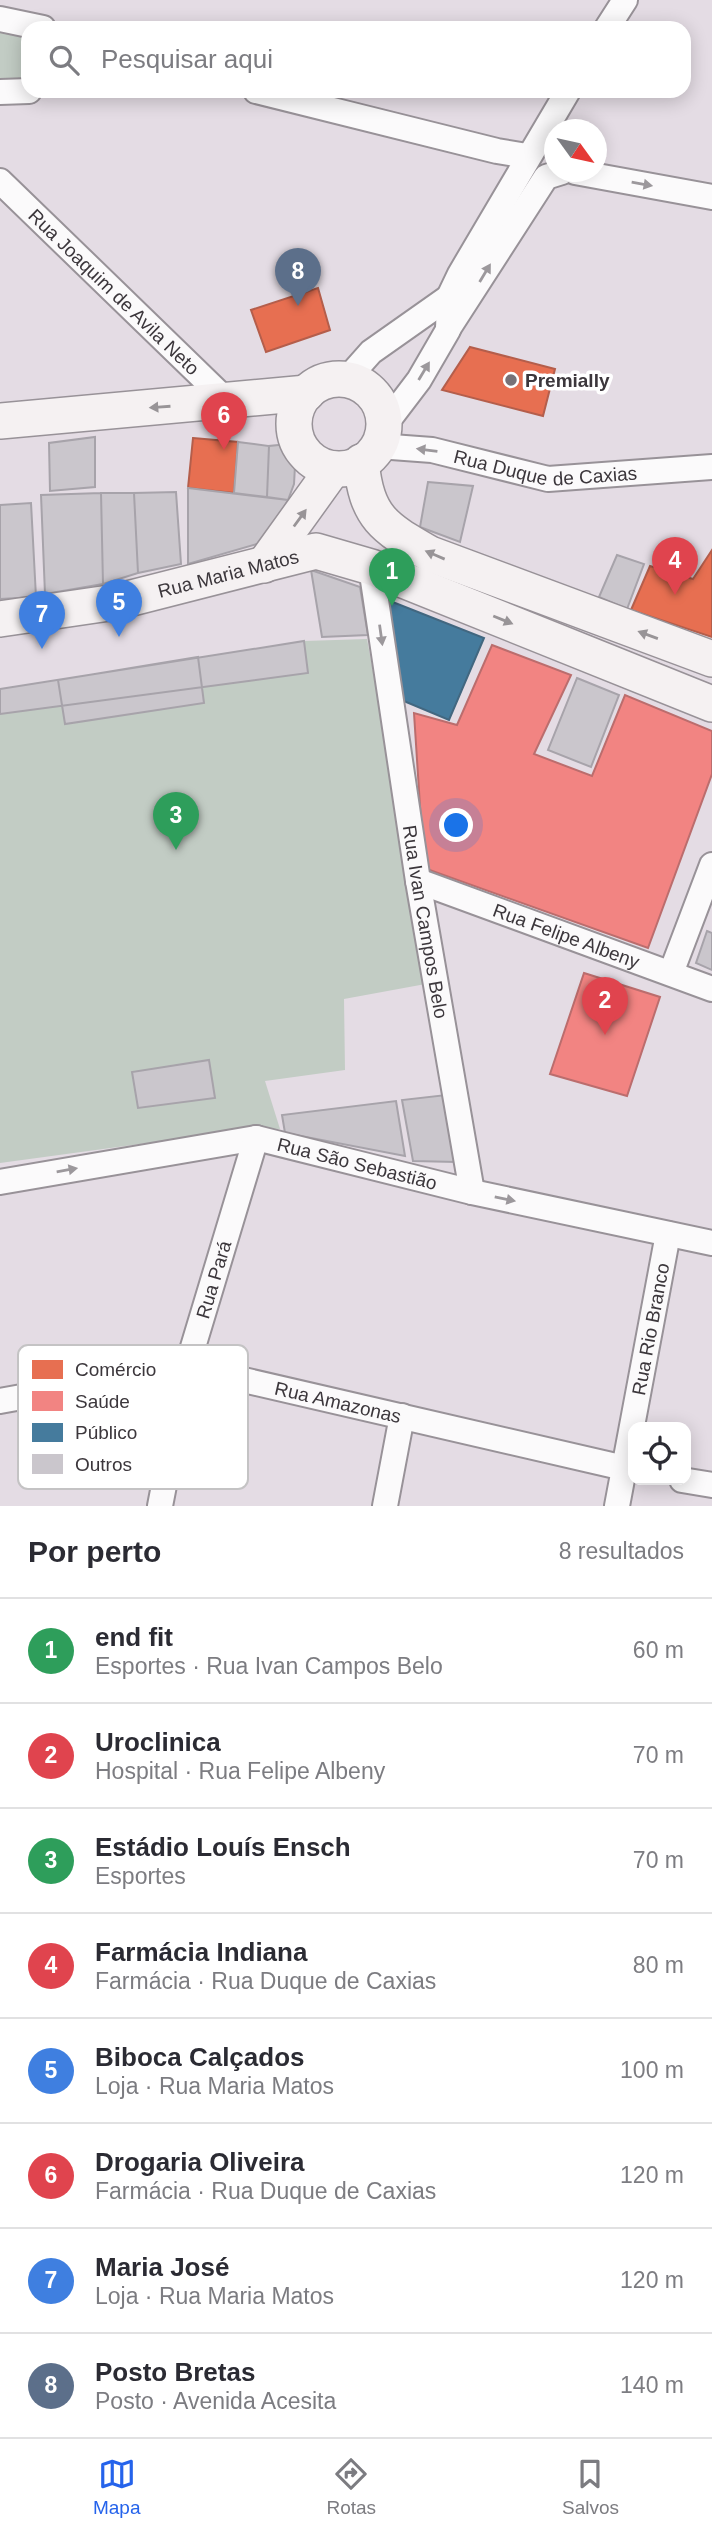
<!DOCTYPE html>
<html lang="pt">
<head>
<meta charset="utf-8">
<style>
  :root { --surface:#fff; --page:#f7f7f7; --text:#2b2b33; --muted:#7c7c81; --line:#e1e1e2; --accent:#2563eb }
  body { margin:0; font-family:Arial,sans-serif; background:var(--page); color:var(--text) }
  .controls { position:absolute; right:21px; bottom:21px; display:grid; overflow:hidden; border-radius:14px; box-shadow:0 4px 18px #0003 }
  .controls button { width:63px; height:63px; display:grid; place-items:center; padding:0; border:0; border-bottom:2px solid var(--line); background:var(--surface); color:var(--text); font:35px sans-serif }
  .compass { position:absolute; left:544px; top:119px; width:63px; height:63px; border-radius:50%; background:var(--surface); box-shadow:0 4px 18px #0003; rotate:123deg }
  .you { position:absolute; left:457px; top:826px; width:24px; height:24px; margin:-18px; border:5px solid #fff; border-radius:50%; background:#1a73e8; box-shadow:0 0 0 10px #1a73e833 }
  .badge { display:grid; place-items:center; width:46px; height:46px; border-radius:50%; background:var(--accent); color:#fff; font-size:23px; font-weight:700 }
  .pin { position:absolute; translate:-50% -58px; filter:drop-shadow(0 2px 4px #0008) }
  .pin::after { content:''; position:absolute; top:37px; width:24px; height:21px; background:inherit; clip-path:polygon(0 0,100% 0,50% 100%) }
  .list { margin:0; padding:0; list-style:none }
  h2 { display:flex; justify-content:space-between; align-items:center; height:91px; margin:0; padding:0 28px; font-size:30px }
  h2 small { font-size:23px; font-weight:400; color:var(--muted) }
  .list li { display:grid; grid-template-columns:46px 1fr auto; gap:21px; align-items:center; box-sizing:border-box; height:105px; padding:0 28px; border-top:2px solid var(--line) }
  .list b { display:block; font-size:26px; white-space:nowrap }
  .list p { margin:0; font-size:23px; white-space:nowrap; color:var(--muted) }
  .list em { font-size:23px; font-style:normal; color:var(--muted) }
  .icon { flex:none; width:38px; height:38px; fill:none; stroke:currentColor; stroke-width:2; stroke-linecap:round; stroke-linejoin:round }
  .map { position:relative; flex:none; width:712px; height:1506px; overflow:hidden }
  .search { position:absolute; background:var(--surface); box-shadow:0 4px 18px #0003; left:21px; right:21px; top:21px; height:77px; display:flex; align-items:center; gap:18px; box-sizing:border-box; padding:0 24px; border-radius:21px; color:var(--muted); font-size:26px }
  .sheet { height:931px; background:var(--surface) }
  nav { display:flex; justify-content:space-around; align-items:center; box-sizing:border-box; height:98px; border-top:2px solid var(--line); background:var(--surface); font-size:19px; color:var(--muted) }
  nav a { display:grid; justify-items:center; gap:4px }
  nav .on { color:var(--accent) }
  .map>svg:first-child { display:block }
  .green { fill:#c2ccc4 }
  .shops { fill:#e76f51; stroke:#b45e4b; stroke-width:2 }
  .health { fill:#f28482; stroke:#bb6d6d; stroke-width:2 }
  .public { fill:#457b9d; stroke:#426780; stroke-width:2 }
  .building { fill:#cac6cc; stroke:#a7a3aa; stroke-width:2 }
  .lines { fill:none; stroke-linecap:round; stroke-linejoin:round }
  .minor-casing { stroke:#989298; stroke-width:28 }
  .secondary-casing { stroke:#989298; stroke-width:38 }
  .minor { stroke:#fbfafb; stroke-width:24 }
  .secondary { stroke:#f5f1f2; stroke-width:35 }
  .oneway { fill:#9c989c }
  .oneway2 { fill:#989497 }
  .poi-dot { fill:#777177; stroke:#fff; stroke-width:2.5 }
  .labels { text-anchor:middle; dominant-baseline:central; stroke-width:7; stroke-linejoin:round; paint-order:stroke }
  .street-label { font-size:19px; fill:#3c373c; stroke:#fff }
  .poi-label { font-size:19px; font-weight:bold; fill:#3c373c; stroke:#fff; text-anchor:start }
  .key { fill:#fff; stroke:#c4c3c4; stroke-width:2 }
  .key-label { font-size:19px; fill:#3c373c }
</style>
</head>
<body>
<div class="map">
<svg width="712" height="1506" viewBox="0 0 712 1506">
  <rect width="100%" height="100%" fill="#e4dce4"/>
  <!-- green -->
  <path class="green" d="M 0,27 L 28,33 L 28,91 L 68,91 L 0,93 Z
    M 367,639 L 431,983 L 344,999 L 345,1070 L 265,1081 L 280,1129 L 258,1128 L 0,1163 L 0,689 L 304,641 Z"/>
  <!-- shops -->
  <path class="shops" d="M 318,288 L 330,330 L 266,352 L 251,310 Z
    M 470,347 L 555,369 L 543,416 L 442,390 Z
    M 193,438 L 238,442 L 234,493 L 188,488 Z
    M 712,550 L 712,637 L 631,610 L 650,566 L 693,579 Z"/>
  <!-- health -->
  <path class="health" d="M 492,645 L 571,675 L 534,754 L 592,776 L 625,695 L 712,731 L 712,774 L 648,948 L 424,868 L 414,713 L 457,725 Z
    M 584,973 L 660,997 L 627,1096 L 550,1074 Z"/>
  <!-- public -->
  <path class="public" d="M 385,599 L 484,638 L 449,720 L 399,699 Z"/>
  <!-- building -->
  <path class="building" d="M 95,437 L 95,487 L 50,491 L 49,443 Z
    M 238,442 L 269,446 L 267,497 L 234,493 Z
    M 288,444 L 295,466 L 294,484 L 288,500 L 267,497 L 269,446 Z
    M 428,482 L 473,486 L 460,542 L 420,527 Z
    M 188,488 L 288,500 L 264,542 L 188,564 Z
    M 176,492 L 181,564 L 138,573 L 134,493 Z
    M 101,493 L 103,584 L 45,594 L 41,495 Z
    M 101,493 L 134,493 L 138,573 L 103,584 Z
    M 31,503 L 36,597 L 0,599 L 0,505 Z
    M 617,555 L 644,564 L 627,609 L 599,597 Z
    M 311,570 L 360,587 L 368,635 L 322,637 Z
    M 304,641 L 308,673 L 0,714 L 0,689 Z
    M 198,657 L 204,703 L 65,724 L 58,680 Z
    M 577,678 L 619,695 L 591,767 L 548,750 Z
    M 707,931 L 712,933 L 712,970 L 696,963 Z
    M 209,1060 L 215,1098 L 138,1108 L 132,1072 Z
    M 446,1095 L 456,1162 L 413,1161 L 402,1100 Z
    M 396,1101 L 405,1156 L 285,1133 L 282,1115 Z"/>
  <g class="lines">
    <defs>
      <g id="minor">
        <path d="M 0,19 L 43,28"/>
        <path d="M 607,28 L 625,0"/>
        <path d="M 256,91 L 497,151 L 527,156"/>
        <path d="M 0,92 L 29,91"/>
        <path d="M 575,172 L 712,197"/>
        <path id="s1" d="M 0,181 L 228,402"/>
        <path d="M 448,329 L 546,177 L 562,172"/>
        <path d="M 347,379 L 371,352 L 449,297"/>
        <path d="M 384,426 L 419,380 L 448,330 L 449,297 L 460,274 L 568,91"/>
        <path id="s2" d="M 378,446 L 432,450 L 548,479 L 712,467"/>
        <path id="s3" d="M 371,567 L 418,881 L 472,1192"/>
        <path id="s4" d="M 418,881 L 712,989"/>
        <path d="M 671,973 L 712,865"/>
        <path id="s5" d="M 0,1182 L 256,1138 L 472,1192 L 712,1243"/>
        <path id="s6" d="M 0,1401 L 187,1367 L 633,1470"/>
        <path d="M 682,1480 L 712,1485"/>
        <path id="s7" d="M 160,1506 L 187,1367 L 256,1138"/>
        <path d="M 385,1506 L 402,1416"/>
        <path id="s8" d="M 617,1506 L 668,1234"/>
      </g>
      <g id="secondary">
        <circle cx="339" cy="424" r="45"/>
        <path d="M 0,421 L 307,393"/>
        <path d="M 361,462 C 367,518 383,527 430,554 L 712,659"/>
        <path d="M 264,565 L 333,469"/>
        <path id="s9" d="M 0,619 L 116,602 L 316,551 L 371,567 L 712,704"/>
      </g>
    </defs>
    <!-- minor casing -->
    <use href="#minor" class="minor-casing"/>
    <!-- secondary casing -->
    <use href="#secondary" class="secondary-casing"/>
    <!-- minor -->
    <use href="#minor" class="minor"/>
    <!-- secondary -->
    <use href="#secondary" class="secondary"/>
  </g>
  <!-- one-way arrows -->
  <defs><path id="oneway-solid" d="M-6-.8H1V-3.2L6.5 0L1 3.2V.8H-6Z" transform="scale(1.75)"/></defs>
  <g class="oneway">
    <use href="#oneway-solid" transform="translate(642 184) rotate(10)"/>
    <use href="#oneway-solid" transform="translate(485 273) rotate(-59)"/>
    <use href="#oneway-solid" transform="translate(424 371) rotate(-59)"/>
    <use href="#oneway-solid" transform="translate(427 450) rotate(-173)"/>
    <use href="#oneway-solid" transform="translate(381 635) rotate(82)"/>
    <use href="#oneway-solid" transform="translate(67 1170) rotate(-10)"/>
    <use href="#oneway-solid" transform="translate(505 1199) rotate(12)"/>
  </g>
  <g class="oneway2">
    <use href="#oneway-solid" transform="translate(160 407) rotate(176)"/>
    <use href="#oneway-solid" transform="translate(300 518) rotate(-54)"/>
    <use href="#oneway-solid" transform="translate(435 555) rotate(-157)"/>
    <use href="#oneway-solid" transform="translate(503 620) rotate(22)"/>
    <use href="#oneway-solid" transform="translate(648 635) rotate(-160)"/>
  </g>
  <!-- markers -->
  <circle class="poi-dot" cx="511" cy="380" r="7"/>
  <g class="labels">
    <!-- street labels -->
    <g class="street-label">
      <text stroke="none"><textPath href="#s1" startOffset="159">Rua Joaquim de Avila Neto</textPath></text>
      <text stroke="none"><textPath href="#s2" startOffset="170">Rua Duque de Caxias</textPath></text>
      <text stroke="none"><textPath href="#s9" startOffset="233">Rua Maria Matos</textPath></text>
      <text stroke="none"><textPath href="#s3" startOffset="359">Rua Ivan Campos Belo</textPath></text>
      <text stroke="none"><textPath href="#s4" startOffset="158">Rua Felipe Albeny</textPath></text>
      <text stroke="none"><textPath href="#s5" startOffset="364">Rua São Sebastião</textPath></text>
      <text stroke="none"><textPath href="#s7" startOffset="233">Rua Pará</textPath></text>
      <text stroke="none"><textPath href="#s8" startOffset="180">Rua Rio Branco</textPath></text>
      <text stroke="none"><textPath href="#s6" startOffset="345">Rua Amazonas</textPath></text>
    </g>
    <!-- poi labels -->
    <g class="poi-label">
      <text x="525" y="380">Premially</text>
    </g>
  </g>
  <!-- legend -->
  <rect x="18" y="1345" width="230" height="144" rx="10" class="key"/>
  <rect x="32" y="1360" width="31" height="19" fill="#e76f51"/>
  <rect x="32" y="1391" width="31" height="20" fill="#f28482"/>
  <rect x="32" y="1423" width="31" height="19" fill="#457b9d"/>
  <rect x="32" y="1454" width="31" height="20" fill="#cac6cc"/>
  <g class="key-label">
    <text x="75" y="1376">Comércio</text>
    <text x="75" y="1408">Saúde</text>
    <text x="75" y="1439">Público</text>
    <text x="75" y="1471">Outros</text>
  </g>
</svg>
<div class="controls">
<button><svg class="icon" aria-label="locate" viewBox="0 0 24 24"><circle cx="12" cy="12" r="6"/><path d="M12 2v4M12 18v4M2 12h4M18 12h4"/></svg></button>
</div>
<svg class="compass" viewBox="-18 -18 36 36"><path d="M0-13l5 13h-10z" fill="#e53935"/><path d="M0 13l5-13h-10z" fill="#7c7c81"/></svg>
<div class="you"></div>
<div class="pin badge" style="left:392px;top:606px;background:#2e9e5b">1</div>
<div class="pin badge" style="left:605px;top:1035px;background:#e0444e">2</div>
<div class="pin badge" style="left:176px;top:850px;background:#2e9e5b">3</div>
<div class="pin badge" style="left:675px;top:595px;background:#e0444e">4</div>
<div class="pin badge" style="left:119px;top:637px;background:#3f7fe0">5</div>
<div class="pin badge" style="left:224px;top:450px;background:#e0444e">6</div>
<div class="pin badge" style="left:42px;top:649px;background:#3f7fe0">7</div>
<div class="pin badge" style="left:298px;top:306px;background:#5c6f8a">8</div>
<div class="search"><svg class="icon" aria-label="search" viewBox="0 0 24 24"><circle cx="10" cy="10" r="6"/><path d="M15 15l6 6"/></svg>Pesquisar aqui</div>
</div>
<section class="sheet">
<h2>Por perto<small>8 resultados</small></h2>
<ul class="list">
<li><span class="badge" style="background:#2e9e5b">1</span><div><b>end fit</b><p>Esportes · Rua Ivan Campos Belo</p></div><em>60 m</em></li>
<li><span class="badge" style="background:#e0444e">2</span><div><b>Uroclinica</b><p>Hospital · Rua Felipe Albeny</p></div><em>70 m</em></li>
<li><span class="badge" style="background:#2e9e5b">3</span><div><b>Estádio Louís Ensch</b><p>Esportes</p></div><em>70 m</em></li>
<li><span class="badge" style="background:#e0444e">4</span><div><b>Farmácia Indiana</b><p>Farmácia · Rua Duque de Caxias</p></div><em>80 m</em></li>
<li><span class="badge" style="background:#3f7fe0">5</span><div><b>Biboca Calçados</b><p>Loja · Rua Maria Matos</p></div><em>100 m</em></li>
<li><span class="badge" style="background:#e0444e">6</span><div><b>Drogaria Oliveira</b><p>Farmácia · Rua Duque de Caxias</p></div><em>120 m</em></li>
<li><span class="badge" style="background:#3f7fe0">7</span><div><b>Maria José</b><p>Loja · Rua Maria Matos</p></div><em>120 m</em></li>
<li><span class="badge" style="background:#5c6f8a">8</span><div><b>Posto Bretas</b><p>Posto · Avenida Acesita</p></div><em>140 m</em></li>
</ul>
</section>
<nav>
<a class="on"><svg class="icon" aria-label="map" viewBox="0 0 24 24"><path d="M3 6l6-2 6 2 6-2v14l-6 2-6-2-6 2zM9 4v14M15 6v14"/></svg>Mapa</a>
<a><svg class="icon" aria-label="directions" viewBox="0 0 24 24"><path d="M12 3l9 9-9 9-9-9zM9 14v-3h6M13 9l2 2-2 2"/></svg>Rotas</a>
<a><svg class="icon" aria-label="saved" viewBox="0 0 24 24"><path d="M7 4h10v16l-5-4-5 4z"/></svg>Salvos</a>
</nav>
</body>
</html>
